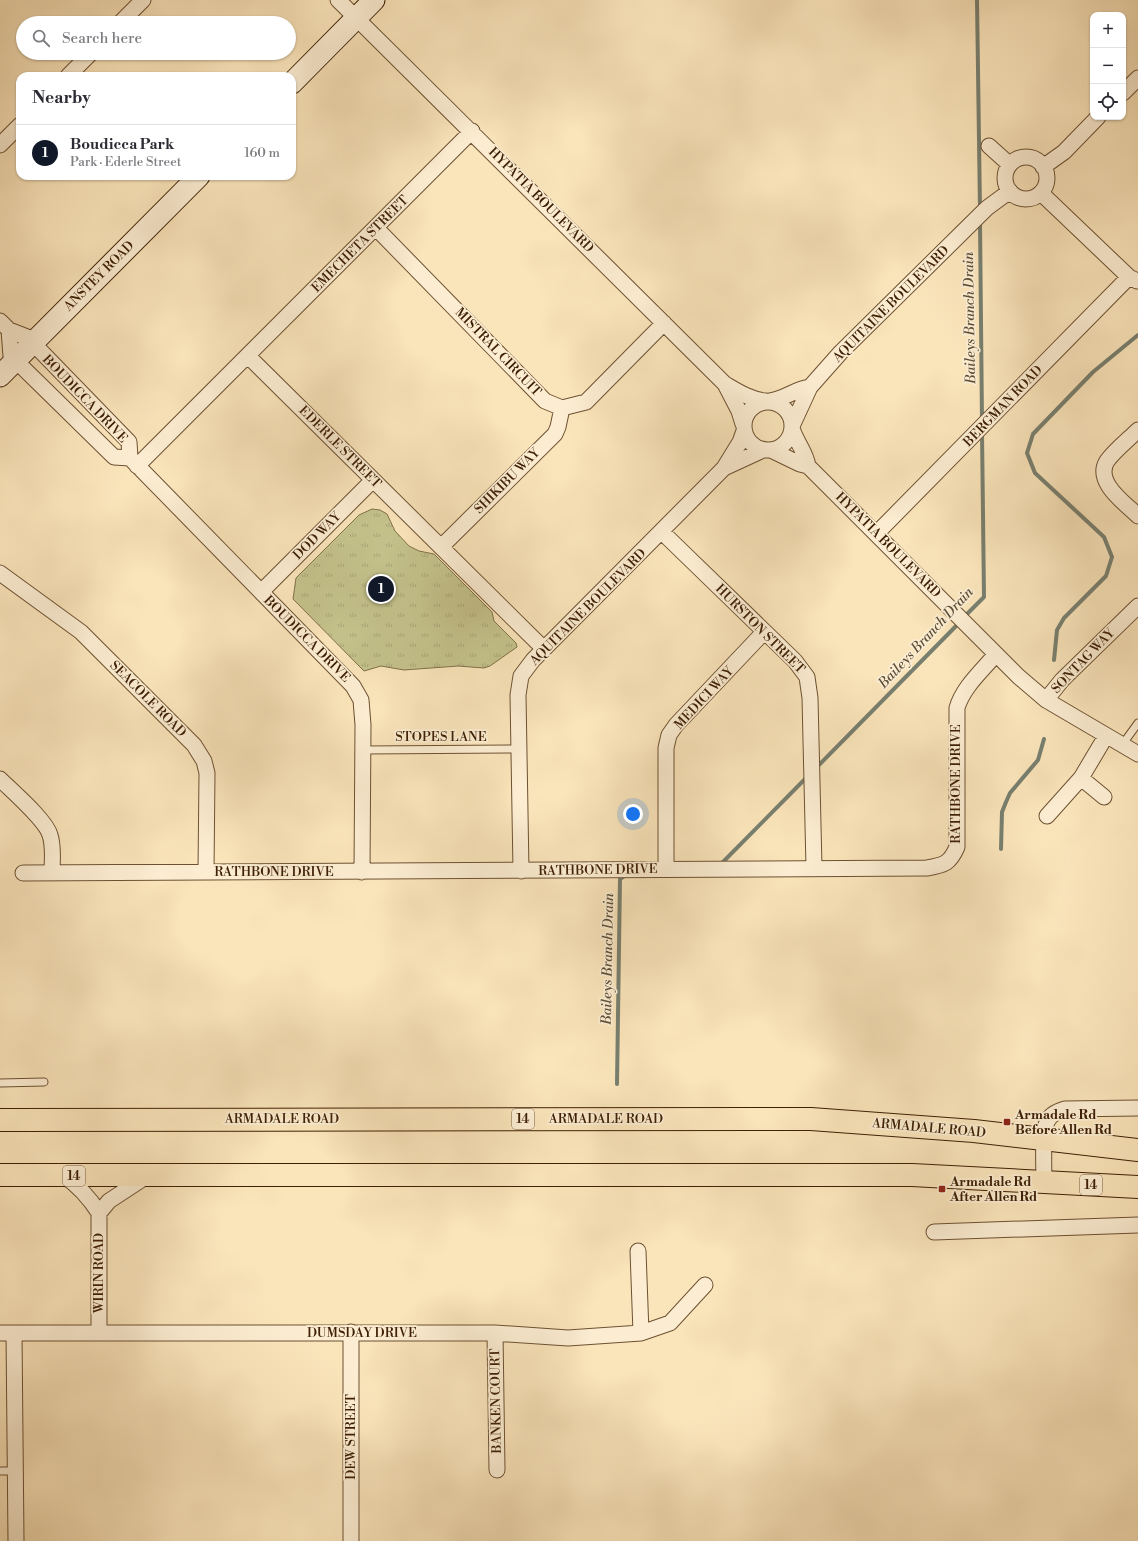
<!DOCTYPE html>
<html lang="en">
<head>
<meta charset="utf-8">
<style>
  :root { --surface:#fff; --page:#f7f7f7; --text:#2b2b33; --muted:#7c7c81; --line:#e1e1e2; --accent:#111827 }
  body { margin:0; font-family:"Libre Bodoni",serif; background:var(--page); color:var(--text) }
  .controls { position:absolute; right:12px; top:12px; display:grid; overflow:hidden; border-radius:8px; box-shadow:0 1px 3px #0004 }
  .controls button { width:36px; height:36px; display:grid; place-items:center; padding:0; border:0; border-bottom:1px solid var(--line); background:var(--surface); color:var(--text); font:20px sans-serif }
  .you { position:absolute; left:633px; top:814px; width:14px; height:14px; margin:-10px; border:3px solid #fff; border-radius:50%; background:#1a73e8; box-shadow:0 0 0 6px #1a73e833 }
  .badge { display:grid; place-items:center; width:26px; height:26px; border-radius:50%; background:var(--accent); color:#fff; font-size:13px; font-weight:700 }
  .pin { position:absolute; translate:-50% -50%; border:2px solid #fff; box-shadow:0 1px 4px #0006 }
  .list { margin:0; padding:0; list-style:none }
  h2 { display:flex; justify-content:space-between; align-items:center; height:52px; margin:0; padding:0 16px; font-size:17px }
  h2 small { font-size:13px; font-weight:400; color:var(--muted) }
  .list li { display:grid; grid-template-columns:26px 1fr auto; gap:12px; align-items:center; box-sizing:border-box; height:56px; padding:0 16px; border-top:1px solid var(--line) }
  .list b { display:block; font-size:15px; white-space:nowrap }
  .list p { margin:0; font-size:13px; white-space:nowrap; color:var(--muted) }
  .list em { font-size:13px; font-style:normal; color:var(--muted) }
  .icon { flex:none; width:22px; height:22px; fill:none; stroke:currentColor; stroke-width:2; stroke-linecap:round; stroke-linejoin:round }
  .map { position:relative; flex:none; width:1138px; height:1541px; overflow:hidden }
  .search { position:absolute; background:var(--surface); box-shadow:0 1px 3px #0004; left:16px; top:16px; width:280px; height:44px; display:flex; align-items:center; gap:10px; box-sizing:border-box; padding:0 14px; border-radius:22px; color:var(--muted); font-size:15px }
  .panel { position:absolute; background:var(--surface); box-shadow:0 1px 3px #0004; left:16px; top:72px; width:280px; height:108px; border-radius:12px }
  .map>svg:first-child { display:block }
  .park { fill:url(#park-tufts); stroke:#817148 }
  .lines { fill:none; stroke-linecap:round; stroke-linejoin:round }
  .stream { stroke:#787f6f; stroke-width:4 }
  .lane-casing { stroke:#6d5132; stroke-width:9 }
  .street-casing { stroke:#6d5132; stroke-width:17 }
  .secondary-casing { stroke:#3e2005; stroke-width:23 }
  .highway-casing { stroke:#3e2005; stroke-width:24 }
  .lane { stroke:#fcedd2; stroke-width:7 }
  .street { stroke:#fcedd2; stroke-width:15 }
  .secondary { stroke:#fcedd2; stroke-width:21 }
  .highway { stroke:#fae4ba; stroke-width:22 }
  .poi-dot { fill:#8f2418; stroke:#fcedd2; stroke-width:1.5 }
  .labels { text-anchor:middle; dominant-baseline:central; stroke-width:3.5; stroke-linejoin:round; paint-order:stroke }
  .shield { fill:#fcedd2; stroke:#775e42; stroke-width:1 }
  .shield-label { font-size:12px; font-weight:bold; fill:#3e2005 }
  .street-label { font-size:13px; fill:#3e2005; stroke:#fcedd2 }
  .poi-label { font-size:13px; font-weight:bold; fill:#3e2005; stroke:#fcedd2; text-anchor:start }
  .water-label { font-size:14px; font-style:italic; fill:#5b4f3a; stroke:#fcedd2 }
</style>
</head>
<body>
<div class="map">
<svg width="1138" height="1541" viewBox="0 0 1138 1541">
  <defs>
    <pattern id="park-tufts" width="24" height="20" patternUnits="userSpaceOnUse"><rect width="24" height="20" fill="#c4c28c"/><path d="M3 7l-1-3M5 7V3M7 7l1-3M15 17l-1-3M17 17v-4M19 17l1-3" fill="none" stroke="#a9a677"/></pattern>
  </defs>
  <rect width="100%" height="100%" fill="#fae4ba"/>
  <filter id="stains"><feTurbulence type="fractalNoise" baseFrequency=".005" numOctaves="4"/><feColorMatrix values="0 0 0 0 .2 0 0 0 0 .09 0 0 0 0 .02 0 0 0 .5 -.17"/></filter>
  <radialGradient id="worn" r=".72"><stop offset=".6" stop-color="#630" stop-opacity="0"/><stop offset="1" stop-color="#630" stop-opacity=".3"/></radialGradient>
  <!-- park -->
  <path class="park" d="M 372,509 L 380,510 L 387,514 L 395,531 L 409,546 L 419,551 L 434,554 L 492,612 L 494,621 L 516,643 L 517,647 L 490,666 L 484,668 L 458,666 L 404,670 L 381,666 L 364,671 L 362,669 L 293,599 L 296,578 L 359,515 Z"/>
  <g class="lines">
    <!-- stream -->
    <path class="stream" d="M 977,0 L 980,209
      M 980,222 L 982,421
      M 964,617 L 984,597 L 982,432
      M 1054,660 L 1057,630 L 1064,618 L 1106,576 L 1112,557 L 1104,537 L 1035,473 L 1027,453 L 1033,434 L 1093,372 L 1138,335
      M 816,768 L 960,622
      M 1001,849 L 1002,812 L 1006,802 L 1010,793 L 1038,760 L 1044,739
      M 720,865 L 808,776
      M 617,1084 L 620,879 L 627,874"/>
    <defs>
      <path id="lane" d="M 1122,745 L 1138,723
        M 364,750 L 519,749
        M 0,1083 L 44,1082
        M 0,1471 L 15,1471"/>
      <path id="street" d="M 338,0 L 725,384 C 737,391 751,400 766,401
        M 120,23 L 143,0
        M 68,76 L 91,53
        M 1123,93 L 1138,78
        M 0,145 L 20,125
        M 989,146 L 1009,164
        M1005 178a21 21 0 1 1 42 0a21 21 0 1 1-42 0Z
        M 1043,167 L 1064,152 L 1098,117
        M 1041,193 L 1129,277 L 1137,281
        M 376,228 L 545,401 L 562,408 L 586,402 L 664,323
        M 0,321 L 9,330 L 27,337 L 129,442 L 130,458 L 353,686 L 361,700 L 363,725 L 362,872
        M 9,330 L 11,356 L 114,457 L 130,458
        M 248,356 L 543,648
        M 725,384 L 739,411 L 743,424
        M 770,401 C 785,399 795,389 810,387
        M744 426a24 24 0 1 1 48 0a24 24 0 1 1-48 0Z
        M 792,426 L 810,387 L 841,352 L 987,208 L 1010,191
        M 792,428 C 796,442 806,452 808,466
        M 1138,430 C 1129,439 1115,450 1107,461 C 1094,482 1125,503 1138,516
        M 771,450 L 800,464 L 808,466 L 1019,677 L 1046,700 L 1138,754
        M 137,466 L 472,131
        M 724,468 L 763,450
        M 662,532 L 795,661 L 807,677 L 810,698 L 814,867
        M 876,534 L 1129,277
        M 441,547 L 555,434 L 558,427 L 562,408
        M 0,573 L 81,632 L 194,745 L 204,761 L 207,773 L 206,872
        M 261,592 L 373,480
        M 1046,700 L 1062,680 L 1138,606
        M 1081,778 L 1104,797
        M 0,779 C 12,791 46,820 50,835 C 54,847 52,860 52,873
        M 1047,816 L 1081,778 L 1106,736
        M 666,869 L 666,748 L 669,735 L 676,725 L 764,632
        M 521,871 L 518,695 L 521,676 L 533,660 L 724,468 L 740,442 L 744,431
        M 23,873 L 927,868 C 945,865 950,863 957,847 L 957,708 C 963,687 982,671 996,654
        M 63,1175 C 79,1186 89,1197 99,1213 L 99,1333
        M 1044,1183 C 1044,1168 1042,1133 1047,1122 C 1050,1114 1058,1111 1065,1109 L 1138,1108
        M 99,1213 L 109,1201 L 147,1176
        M 934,1232 L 1138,1225
        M 638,1251 L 641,1333
        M 351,1332 L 351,1541
        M 0,1333 L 495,1333 L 568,1338 L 641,1333 L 670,1323 L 705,1285
        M 14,1333 L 16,1541
        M 495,1333 L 497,1470"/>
      <path id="secondary" d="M 292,83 L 374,0
        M 0,376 L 199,176"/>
      <path id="highway" d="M 0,1120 L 811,1119 L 974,1131 L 1138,1150
        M 0,1175 L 912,1175 L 1138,1187"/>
    </defs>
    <!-- lane casing -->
    <use href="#lane" class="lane-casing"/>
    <!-- street casing -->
    <use href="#street" class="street-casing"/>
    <!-- secondary casing -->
    <use href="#secondary" class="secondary-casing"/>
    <!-- highway casing -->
    <use href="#highway" class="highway-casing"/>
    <!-- lane -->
    <use href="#lane" class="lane"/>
    <!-- street -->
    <use href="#street" class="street"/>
    <!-- secondary -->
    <use href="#secondary" class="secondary"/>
    <!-- highway -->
    <use href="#highway" class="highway"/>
  </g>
  <!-- markers -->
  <g class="poi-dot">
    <rect x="1003" y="1118" width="8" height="8" rx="2"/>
    <rect x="938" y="1185" width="8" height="8" rx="2"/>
  </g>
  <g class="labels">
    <!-- shield labels -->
    <g class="shield">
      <rect x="512" y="1109" width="22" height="20" rx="3"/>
      <rect x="63" y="1166" width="22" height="20" rx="3"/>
      <rect x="1080" y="1175" width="22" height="20" rx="3"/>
    </g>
    <g class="shield-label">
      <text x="523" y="1119">14</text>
      <text x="74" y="1176">14</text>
      <text x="1091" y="1185">14</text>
    </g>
    <!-- street labels -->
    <g class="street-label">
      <text transform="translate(541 200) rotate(45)">HYPATIA BOULEVARD</text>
      <text transform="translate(360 244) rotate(-45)">EMECHETA STREET</text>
      <text transform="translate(99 276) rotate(-45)">ANSTEY ROAD</text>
      <text transform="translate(891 304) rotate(-45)">AQUITAINE BOULEVARD</text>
      <text transform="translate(498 352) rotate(46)">MISTRAL CIRCUIT</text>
      <text transform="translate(85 399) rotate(46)">BOUDICCA DRIVE</text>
      <text transform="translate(1003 406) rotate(-46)">BERGMAN ROAD</text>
      <text transform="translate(340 447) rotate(45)">EDERLE STREET</text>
      <text transform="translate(507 481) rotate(-45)">SHIKIBU WAY</text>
      <text transform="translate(317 536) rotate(-45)">DOD WAY</text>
      <text transform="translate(888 545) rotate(45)">HYPATIA BOULEVARD</text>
      <text transform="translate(588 607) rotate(-45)">AQUITAINE BOULEVARD</text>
      <text transform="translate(760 629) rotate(45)">HURSTON STREET</text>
      <text transform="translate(307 639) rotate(45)">BOUDICCA DRIVE</text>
      <text transform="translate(1083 661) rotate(-46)">SONTAG WAY</text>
      <text transform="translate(704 698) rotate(-47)">MEDICI WAY</text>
      <text transform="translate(148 699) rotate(45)">SEACOLE ROAD</text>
      <text x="441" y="737">STOPES LANE</text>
      <text transform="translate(956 784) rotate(-90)">RATHBONE DRIVE</text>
      <text transform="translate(598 870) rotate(-1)">RATHBONE DRIVE</text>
      <text x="274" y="872">RATHBONE DRIVE</text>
      <text x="282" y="1119">ARMADALE ROAD</text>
      <text x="606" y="1119">ARMADALE ROAD</text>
      <text transform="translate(929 1128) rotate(5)">ARMADALE ROAD</text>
      <text transform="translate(99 1273) rotate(-90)">WIRIN ROAD</text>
      <text x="362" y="1333">DUMSDAY DRIVE</text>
      <text transform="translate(496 1401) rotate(-91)">BANKEN COURT</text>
      <text transform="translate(351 1437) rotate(-90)">DEW STREET</text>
    </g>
    <!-- poi labels -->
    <g class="poi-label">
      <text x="1015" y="1115">Armadale Rd<tspan x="1015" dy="15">Before Allen Rd</tspan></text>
      <text x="950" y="1182">Armadale Rd<tspan x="950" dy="15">After Allen Rd</tspan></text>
    </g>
    <!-- water labels -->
    <g class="water-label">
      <text transform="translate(970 318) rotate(-91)">Baileys Branch Drain</text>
      <text transform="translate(926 638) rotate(-47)">Baileys Branch Drain</text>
      <text transform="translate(608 959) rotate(-89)">Baileys Branch Drain</text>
    </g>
  </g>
  <rect width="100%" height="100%" filter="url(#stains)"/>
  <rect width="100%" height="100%" fill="url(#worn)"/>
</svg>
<div class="controls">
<button>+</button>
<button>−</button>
<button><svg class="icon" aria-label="locate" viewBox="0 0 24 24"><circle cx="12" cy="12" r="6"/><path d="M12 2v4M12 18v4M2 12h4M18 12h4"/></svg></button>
</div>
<div class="you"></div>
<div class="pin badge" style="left:381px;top:589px">1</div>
<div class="search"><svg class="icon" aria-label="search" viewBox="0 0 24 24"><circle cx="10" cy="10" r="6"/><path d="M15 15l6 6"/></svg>Search here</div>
<section class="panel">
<h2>Nearby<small></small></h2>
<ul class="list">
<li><span class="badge">1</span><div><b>Boudicca Park</b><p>Park · Ederle Street</p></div><em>160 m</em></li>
</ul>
</section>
</div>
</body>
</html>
